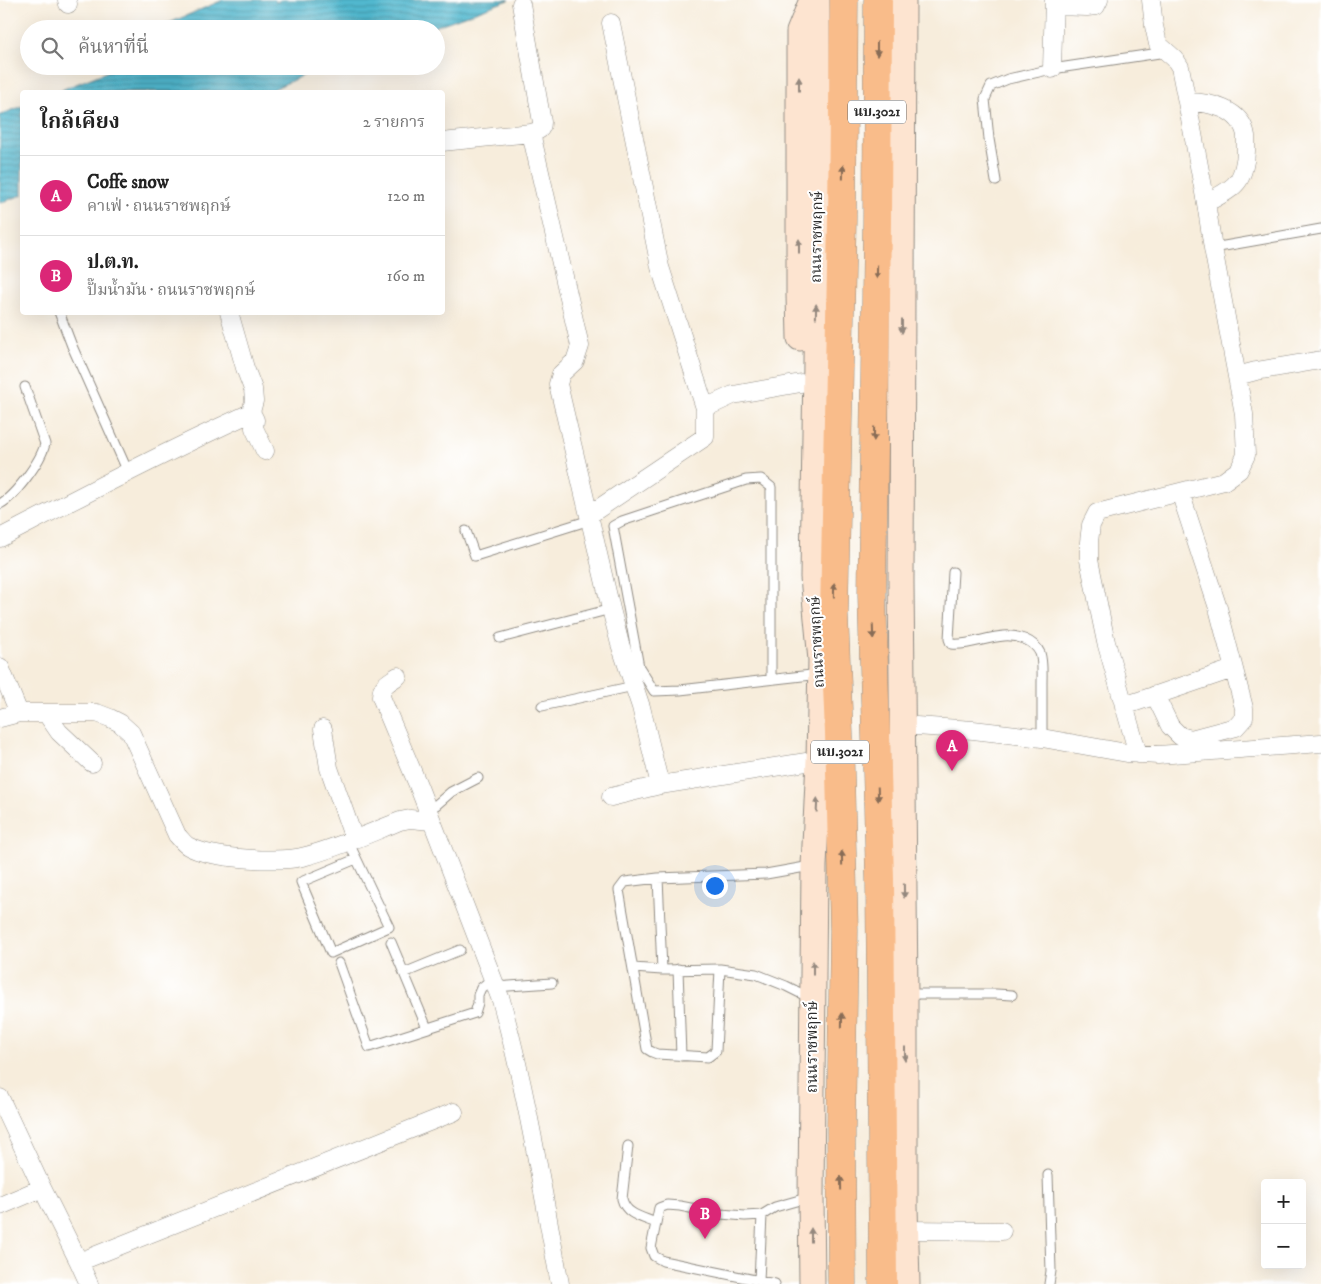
<!DOCTYPE html>
<html lang="th">
<head>
<meta charset="utf-8">
<style>
  :root { --surface:#fff; --page:#f2f2f2; --text:#222; --muted:#767676; --line:#e0e0e0; --accent:#db2777 }
  body { margin:0; font-family:"IM FELL DW Pica","Noto Serif Thai",serif; background:var(--page); color:var(--text) }
  .controls { position:absolute; right:15px; bottom:15px; display:grid; overflow:hidden; border-radius:5px; box-shadow:0 5px 20px #0002 }
  .controls button { width:45px; height:45px; display:grid; place-items:center; padding:0; border:0; border-bottom:1px solid var(--line); background:var(--surface); color:var(--text); font:25px sans-serif }
  .you { position:absolute; left:714px; top:885px; width:18px; height:18px; margin:-12px; border:4px solid #fff; border-radius:50%; background:#1a73e8; box-shadow:0 0 0 8px #1a73e833 }
  .badge { display:grid; place-items:center; width:32px; height:32px; border-radius:50%; background:var(--accent); color:#fff; font-size:16px; font-weight:700 }
  .pin { position:absolute; translate:-50% -41px; filter:drop-shadow(0 1px 2px #0008) }
  .pin::after { content:''; position:absolute; top:26px; width:18px; height:15px; background:inherit; clip-path:polygon(0 0,100% 0,50% 100%) }
  .list { margin:0; padding:0; list-style:none }
  h2 { display:flex; justify-content:space-between; align-items:center; height:65px; margin:0; padding:0 20px; font-size:21px }
  h2 small { font-size:16px; font-weight:400; color:var(--muted) }
  .list li { display:grid; grid-template-columns:32px 1fr auto; gap:15px; align-items:center; box-sizing:border-box; height:80px; padding:0 20px; border-top:1px solid var(--line) }
  .list b { display:block; font-size:19px; white-space:nowrap }
  .list p { margin:0; font-size:16px; white-space:nowrap; color:var(--muted) }
  .list em { font-size:16px; font-style:normal; color:var(--muted) }
  .icon { flex:none; width:28px; height:28px; fill:none; stroke:currentColor; stroke-width:2; stroke-linecap:round; stroke-linejoin:round }
  .map { position:relative; flex:none; width:1321px; height:1284px; overflow:hidden }
  .search { position:absolute; background:var(--surface); box-shadow:0 5px 20px #0002; left:20px; top:20px; width:425px; height:55px; display:flex; align-items:center; gap:12px; box-sizing:border-box; padding:0 18px; border-radius:28px; color:var(--muted); font-size:19px }
  .panel { position:absolute; background:var(--surface); box-shadow:0 5px 20px #0002; left:20px; top:90px; width:425px; height:225px; border-radius:5px }
  .map>svg:first-child { display:block }
  .water { fill:url(#water-rules); stroke:#3e727d }
  .lines { fill:none; stroke-linecap:round; stroke-linejoin:round }
  .lane-casing { stroke:#918c84; stroke-width:11 }
  .street-casing { stroke:#918c84; stroke-width:19 }
  .secondary-casing { stroke:#918c84; stroke-width:27 }
  .primary-casing { stroke:#918c84; stroke-width:29 }
  .lane { stroke:#fff; stroke-width:9 }
  .street { stroke:#fff; stroke-width:18 }
  .secondary { stroke:#fde4d0; stroke-width:25 }
  .primary { stroke:#f9bc8a; stroke-width:28 }
  .oneway { fill:#886c56 }
  .oneway2 { fill:#94887e }
  .labels { text-anchor:middle; dominant-baseline:central; stroke-width:4; stroke-linejoin:round; paint-order:stroke }
  .shield { fill:#fff; stroke:#6b6b6b; stroke-width:1 }
  .shield-label { font-size:14px; font-weight:bold; fill:#2b2b2b }
  .street-label { font-size:15px; fill:#2b2b2b; stroke:#fff }
</style>
</head>
<body>
<div class="map">
<svg width="1321" height="1284" viewBox="0 0 1321 1284">
  <defs>
    <pattern id="water-rules" width="6" height="5" patternUnits="userSpaceOnUse" patternTransform="scale(1.25)"><rect width="6" height="5" fill="#51b8cf"/><path d="M0 2.5h6" fill="none" stroke="#4396a8"/></pattern>
  </defs>
  <rect width="100%" height="100%" fill="#fff"/>
  <filter id="ink" filterUnits="userSpaceOnUse"><feTurbulence type="fractalNoise" baseFrequency=".02" numOctaves="2"/><feDisplacementMap in="SourceGraphic" scale="10" xChannelSelector="R" yChannelSelector="G"/><feConvolveMatrix kernelMatrix="1 2 1 2 8 2 1 2 1" color-interpolation-filters="sRGB"/></filter>
  <filter id="wash" filterUnits="userSpaceOnUse"><feTurbulence type="fractalNoise" baseFrequency=".0096" numOctaves="4" result="noise"/><feDisplacementMap in="SourceGraphic" scale="20" xChannelSelector="R" yChannelSelector="G"/><feGaussianBlur stdDeviation="1.12" result="paint"/><feColorMatrix in="noise" values="0 0 0 0 0 0 0 0 0 0 0 0 0 0 0 0 0 1.4 0 .05"/><feComposite in="paint" operator="in"/></filter>
  <g filter="url(#wash)">
    <rect width="100%" height="100%" fill="#f7eddc"/>
    <!-- water -->
    <path class="water" d="M 223,0 L 275,0 L 276,2 L 281,0 L 509,0 L 428,29 L 155,29 Z
      M 118,66 L 324,66 L 267,92 L 56,92 L 116,68 Z
      M 22,106 L 22,195 L 0,203 L 0,115 Z"/>
  </g>
  <g filter="url(#ink)">
    <g class="lines">
      <defs>
        <path id="lane" d="M 996,181 L 989,139 L 985,99 L 991,86 L 1008,79 L 1052,69 L 1166,52
          M 1213,248 L 1321,229
          M 59,312 L 72,346 L 128,472
          M 0,504 C 15,496 41,461 45,444 L 25,387
          M 466,531 L 475,556 L 590,520
          M 953,572 L 949,639 L 951,644 C 969,646 986,637 1004,636 C 1017,635 1034,640 1040,653 C 1043,662 1042,674 1042,684 C 1042,702 1042,720 1042,738
          M 500,638 L 611,609
          M 771,679 L 771,487 L 761,479 L 746,480 L 622,521 L 613,526 L 639,667 L 654,691 L 680,690 L 820,674
          M 542,706 L 634,686
          M 428,810 L 436,805 L 451,792 L 478,778
          M 348,841 L 389,927 L 331,953 L 301,882 L 356,859
          M 658,878 L 625,882 L 619,890 L 647,1049 L 652,1052 L 657,1054 L 708,1057 L 716,1051 L 720,969
          M 391,942 L 427,1028
          M 339,963 L 369,1047 L 475,1013 L 478,1003 L 478,995 L 481,988 L 493,978
          M 633,968 L 662,970
          M 678,969 L 681,1056
          M 404,973 L 460,950
          M 496,987 L 552,983
          M 906,994 L 996,994 L 1012,995
          M 810,998 L 786,986 L 756,974 L 720,969 L 662,970 L 658,878 L 766,874 L 811,866
          M 628,1146 L 622,1199 C 626,1215 642,1217 656,1223
          M 1048,1175 L 1051,1271 L 1049,1284
          M 759,1281 L 762,1215
          M 775,1284 L 663,1261 L 654,1256 L 651,1248 L 659,1208 L 667,1205 L 680,1206 L 721,1214 L 745,1216 L 762,1215 L 775,1207 L 810,1197"/>
        <path id="street" d="M 67,0 L 68,4
          M 521,4 L 542,122 C 542,130 538,131 531,133 L 580,346 L 575,361 L 561,374 L 558,384 L 611,609 L 620,644 L 641,707 L 660,785 L 819,760
          M 1054,6 L 1087,7 L 1096,6 L 1099,0
          M 611,23 L 660,267 L 705,408
          M 1052,69 L 1054,0
          M 1187,102 C 1210,102 1242,109 1246,136 C 1246,140 1246,146 1246,151 C 1246,160 1243,174 1238,181 C 1231,191 1216,197 1206,203
          M 442,142 L 531,133
          M 1237,376 L 1256,371 L 1321,360
          M 251,412 L 255,420 L 254,428 L 265,451
          M 589,515 L 705,437 L 705,408 L 733,395 L 801,383
          M 0,538 C 81,496 161,454 244,416 L 251,412 L 254,401 L 253,389 L 245,368 L 229,312
          M 0,667 L 19,713
          M 398,676 C 389,682 381,685 381,697 L 418,785 L 432,821
          M 1155,695 L 1170,726 L 1180,736 L 1191,739 L 1236,727 L 1244,718 L 1244,708 L 1218,608 L 1180,492
          M 1124,706 L 1233,669
          M 46,713 L 59,732 L 92,763
          M 0,718 L 19,713 L 97,713 L 110,718 L 120,723 L 131,733 L 177,835 C 181,839 184,844 188,846 C 210,859 281,863 306,856 C 337,848 370,833 400,821 L 410,819 L 432,821 L 501,1000 C 527,1093 542,1189 560,1284
          M 916,726 L 973,730 L 1042,738 L 1127,753 L 1158,755 L 1321,743
          M 323,729 L 329,768 L 354,839
          M 1138,754 L 1106,642 L 1089,560 L 1089,542 L 1091,525 L 1097,513 L 1224,481 L 1239,470 L 1246,455 L 1244,414 L 1213,248 L 1206,203 L 1187,102 L 1180,67 L 1175,59 L 1158,44 L 1154,26 L 1151,0
          M 611,797 L 660,785
          M 0,1098 L 42,1188 L 79,1262 L 89,1284
          M 0,1206 L 42,1188
          M 906,1230 L 1002,1231
          M 79,1262 L 454,1112"/>
        <path id="secondary" d="M 903,0 L 901,582 L 905,994 L 905,1206 L 907,1284
          M 800,338 L 799,295 L 799,32 L 812,0
          M 812,1284 L 811,1197 L 814,866 L 819,760 L 821,660 L 813,577 L 818,219 L 817,0"/>
        <path id="primary" d="M 878,0 L 877,223 L 872,595 L 880,879 L 883,1284
          M 842,1284 L 841,1131 L 844,930 L 839,733 L 834,615 L 842,220 L 844,0"/>
      </defs>
      <!-- lane casing -->
      <use href="#lane" class="lane-casing"/>
      <!-- street casing -->
      <use href="#street" class="street-casing"/>
      <!-- secondary casing -->
      <use href="#secondary" class="secondary-casing"/>
      <!-- primary casing -->
      <use href="#primary" class="primary-casing"/>
      <!-- lane -->
      <use href="#lane" class="lane"/>
      <!-- street -->
      <use href="#street" class="street"/>
      <!-- secondary -->
      <use href="#secondary" class="secondary"/>
      <!-- primary -->
      <use href="#primary" class="primary"/>
    </g>
    <!-- one-way arrows -->
    <defs><path id="oneway-solid" d="M-6-.8H1V-3.2L6.5 0L1 3.2V.8H-6Z" transform="scale(1.25)"/></defs>
    <g class="oneway">
      <use href="#oneway-solid" transform="translate(877 49) rotate(90)"/>
      <use href="#oneway-solid" transform="translate(843 172) rotate(-89)"/>
      <use href="#oneway-solid" transform="translate(877 272) rotate(91)"/>
      <use href="#oneway-solid" transform="translate(874 434) rotate(91)"/>
      <use href="#oneway-solid" transform="translate(834 590) rotate(-89)"/>
      <use href="#oneway-solid" transform="translate(873 632) rotate(88)"/>
      <use href="#oneway-solid" transform="translate(878 794) rotate(88)"/>
      <use href="#oneway-solid" transform="translate(842 858) rotate(-91)"/>
      <use href="#oneway-solid" transform="translate(842 1020) rotate(-89)"/>
      <use href="#oneway-solid" transform="translate(841 1183) rotate(-91)"/>
    </g>
    <g class="oneway2">
      <use href="#oneway-solid" transform="translate(799 84) rotate(-90)"/>
      <use href="#oneway-solid" transform="translate(799 246) rotate(-90)"/>
      <use href="#oneway-solid" transform="translate(816 311) rotate(-89)"/>
      <use href="#oneway-solid" transform="translate(902 326) rotate(90)"/>
      <use href="#oneway-solid" transform="translate(817 805) rotate(-87)"/>
      <use href="#oneway-solid" transform="translate(904 891) rotate(89)"/>
      <use href="#oneway-solid" transform="translate(813 968) rotate(-90)"/>
      <use href="#oneway-solid" transform="translate(905 1054) rotate(90)"/>
      <use href="#oneway-solid" transform="translate(811 1235) rotate(-90)"/>
    </g>
  </g>
  <g class="labels">
    <!-- shield labels -->
    <g class="shield">
      <rect x="848" y="100.5" width="58" height="23" rx="4"/>
      <rect x="811" y="740.5" width="58" height="23" rx="4"/>
    </g>
    <g class="shield-label">
      <text x="877" y="112">นบ.3021</text>
      <text x="840" y="752">นบ.3021</text>
    </g>
    <!-- street labels -->
    <g class="street-label">
      <text transform="translate(817 237) rotate(-89)">ถนนราชพฤกษ์</text>
      <text transform="translate(817 642) rotate(-93)">ถนนราชพฤกษ์</text>
      <text transform="translate(812 1047) rotate(-90)">ถนนราชพฤกษ์</text>
    </g>
  </g>
</svg>
<div class="controls">
<button>+</button>
<button>−</button>
</div>
<div class="you"></div>
<div class="pin badge" style="left:952px;top:771px">A</div>
<div class="pin badge" style="left:705px;top:1239px">B</div>
<div class="search"><svg class="icon" aria-label="search" viewBox="0 0 24 24"><circle cx="10" cy="10" r="6"/><path d="M15 15l6 6"/></svg>ค้นหาที่นี่</div>
<section class="panel">
<h2>ใกล้เคียง<small>2 รายการ</small></h2>
<ul class="list">
<li><span class="badge">A</span><div><b>Coffe snow</b><p>คาเฟ่ · ถนนราชพฤกษ์</p></div><em>120 m</em></li>
<li><span class="badge">B</span><div><b>ป.ต.ท.</b><p>ปั๊มน้ำมัน · ถนนราชพฤกษ์</p></div><em>160 m</em></li>
</ul>
</section>
</div>
</body>
</html>
